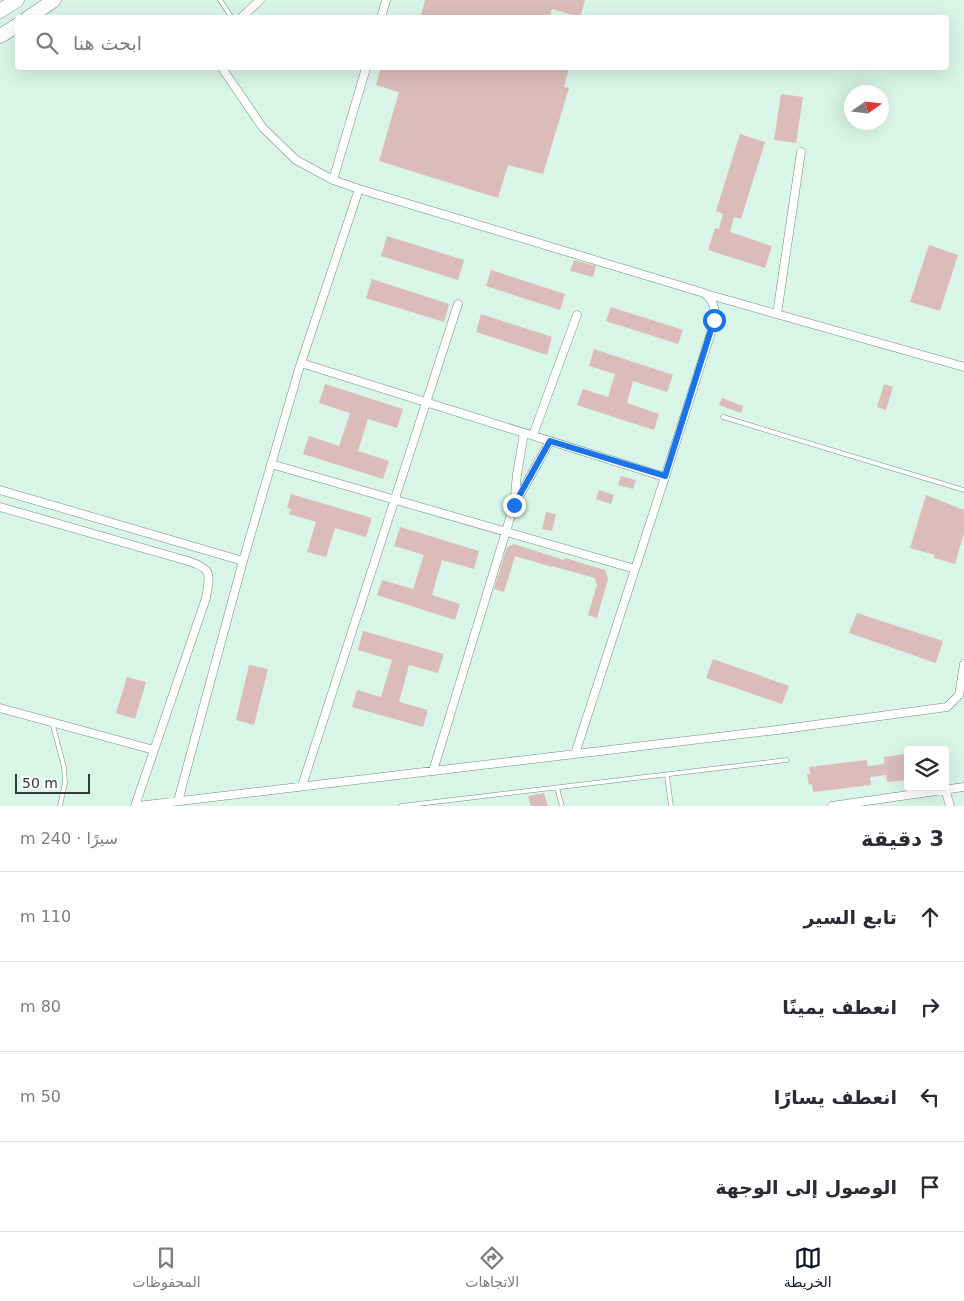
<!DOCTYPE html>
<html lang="ar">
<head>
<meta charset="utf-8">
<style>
  :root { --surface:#fff; --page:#f7f7f7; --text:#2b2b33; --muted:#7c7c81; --line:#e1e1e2; --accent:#111827 }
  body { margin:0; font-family:"DejaVu Sans","Noto Sans Arabic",sans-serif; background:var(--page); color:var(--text); direction:rtl }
  .controls { position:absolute; right:15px; bottom:15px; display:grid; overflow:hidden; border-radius:5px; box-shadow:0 5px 20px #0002 }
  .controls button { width:45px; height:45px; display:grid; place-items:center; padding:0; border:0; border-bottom:1px solid var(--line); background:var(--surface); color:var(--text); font:25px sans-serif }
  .compass { position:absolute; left:844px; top:85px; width:45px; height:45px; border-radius:50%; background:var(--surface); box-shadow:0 5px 20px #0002; rotate:76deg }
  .scale { position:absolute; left:15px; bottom:12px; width:75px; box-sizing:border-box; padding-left:5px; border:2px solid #313c37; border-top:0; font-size:14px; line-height:18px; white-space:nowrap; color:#313c37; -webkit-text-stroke:4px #fff; paint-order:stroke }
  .stop { position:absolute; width:15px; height:15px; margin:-11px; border:4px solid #1a73e8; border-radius:50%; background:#fff }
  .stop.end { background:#1a73e8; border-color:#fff; box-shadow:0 1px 5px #0008 }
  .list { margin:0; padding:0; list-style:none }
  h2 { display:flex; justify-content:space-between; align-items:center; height:65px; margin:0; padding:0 20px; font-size:21px }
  h2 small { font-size:16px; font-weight:400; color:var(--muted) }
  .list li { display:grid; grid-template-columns:32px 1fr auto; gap:15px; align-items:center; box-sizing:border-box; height:90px; padding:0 20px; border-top:1px solid var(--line) }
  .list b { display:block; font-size:19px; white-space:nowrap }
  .list em { font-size:16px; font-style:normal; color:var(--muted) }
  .icon { flex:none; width:28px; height:28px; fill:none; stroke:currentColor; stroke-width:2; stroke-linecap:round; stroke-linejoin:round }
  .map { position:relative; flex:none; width:964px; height:806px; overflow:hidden; direction:ltr }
  .search { position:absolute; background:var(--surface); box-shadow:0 5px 20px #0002; left:15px; right:15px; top:15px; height:55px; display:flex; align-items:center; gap:12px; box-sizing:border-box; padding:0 18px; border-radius:5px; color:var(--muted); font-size:19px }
  .sheet { height:425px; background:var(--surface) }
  nav { display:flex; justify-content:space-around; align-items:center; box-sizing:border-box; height:70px; border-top:1px solid var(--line); background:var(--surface); font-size:14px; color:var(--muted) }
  nav a { display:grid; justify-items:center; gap:2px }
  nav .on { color:var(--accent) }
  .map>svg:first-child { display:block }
  .building { fill:#dbbcba }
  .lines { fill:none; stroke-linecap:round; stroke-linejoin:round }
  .service-casing { stroke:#748f83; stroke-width:5 }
  .minor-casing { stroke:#748f83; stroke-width:9 }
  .trunk-casing { stroke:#748f83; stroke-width:15 }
  .service { stroke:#fff; stroke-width:4 }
  .minor { stroke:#fff; stroke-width:8 }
  .trunk { stroke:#fff; stroke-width:14 }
  .route { stroke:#1a73e8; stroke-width:6 }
</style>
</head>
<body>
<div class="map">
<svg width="964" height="806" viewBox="0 0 964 806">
  <rect width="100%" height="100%" fill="#d8f5e7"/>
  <!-- building -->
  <path class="building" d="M 425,0 L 585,0 L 580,17 L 552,9 L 550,18 L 420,18 Z
    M 381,68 L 569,68 L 564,87 L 569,88 L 543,174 L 508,165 L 498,198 L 379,161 L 399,92 L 376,85 Z
    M 781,94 L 803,97 L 796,143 L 774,140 Z
    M 740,134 L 765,142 L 741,219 L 734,217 L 730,232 L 772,246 L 765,268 L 708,250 L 715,228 L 719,229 L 723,214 L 716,211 Z
    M 387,236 L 464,260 L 458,280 L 381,256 Z
    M 929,245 L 958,255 L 940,311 L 910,302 Z
    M 574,260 L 596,266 L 593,277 L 570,271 Z
    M 491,270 L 565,294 L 560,310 L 486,286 Z
    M 372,279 L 449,304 L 444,322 L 366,298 Z
    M 611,307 L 683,330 L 678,344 L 606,321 Z
    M 481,314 L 552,337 L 547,355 L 476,332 Z
    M 594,349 L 673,375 L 667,392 L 633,381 L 627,403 L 659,414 L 654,430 L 577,405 L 583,389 L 608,397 L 615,374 L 589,366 Z
    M 325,384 L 403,409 L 397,428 L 368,419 L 358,451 L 389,461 L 383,479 L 303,454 L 309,436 L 339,446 L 350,413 L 319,403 Z
    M 884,384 L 893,387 L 886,410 L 877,407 Z
    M 722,398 L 743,406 L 741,413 L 719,405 Z
    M 621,476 L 636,480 L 633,489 L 618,485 Z
    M 599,490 L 614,495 L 611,504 L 596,499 Z
    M 291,494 L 372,518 L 366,537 L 335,528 L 326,557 L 307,552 L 316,522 L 289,514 L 291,509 L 287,508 Z
    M 926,495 L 964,510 L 964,533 L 955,564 L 934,558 L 935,555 L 910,548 Z
    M 546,512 L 556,514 L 552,531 L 542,529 Z
    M 400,527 L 479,551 L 474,569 L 442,560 L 432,595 L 460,604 L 455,620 L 377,595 L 382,580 L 413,589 L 424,555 L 394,546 Z
    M 514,544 L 564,560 L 565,558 L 605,570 L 608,579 L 597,618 L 588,615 L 597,585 L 595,578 L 552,566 L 552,567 L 515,556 L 504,592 L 494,589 L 507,547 Z
    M 857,613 L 943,641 L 936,663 L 849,633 Z
    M 363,631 L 444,654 L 438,673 L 409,665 L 399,702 L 428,710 L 423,727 L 352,707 L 357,690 L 381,697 L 392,660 L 358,650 Z
    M 713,659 L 789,686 L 782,704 L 706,678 Z
    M 249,665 L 268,669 L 254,725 L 236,720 Z
    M 127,677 L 146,682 L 135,719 L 116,713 Z
    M 905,754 L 908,780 L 887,782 L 886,775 L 870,777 L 871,785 L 813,792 L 812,784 L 809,785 L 807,774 L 810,774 L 809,767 L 867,760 L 868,766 L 884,764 L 884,757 Z
    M 544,793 L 548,806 L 531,806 L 528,796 Z"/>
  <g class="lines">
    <defs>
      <path id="service" d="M 220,0 L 232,18
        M 723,417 L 964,490
        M 52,722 L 64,767 L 65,783 L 60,806
        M 667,776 L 671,806
        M 557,788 L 562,806
        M 401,806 L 787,760"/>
      <path id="minor" d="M 241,18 L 260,0
        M 381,18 L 386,0
        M 222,68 L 263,128 L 296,160 L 333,180 L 359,189 L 704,293 C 714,301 715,307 715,320 L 665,477 L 575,754
        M 333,180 L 366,68
        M 706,294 L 964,367
        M 777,314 L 801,152
        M 301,363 L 665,477
        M 533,435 L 577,315
        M 271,464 L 635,569
        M 0,490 L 243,561
        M 516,502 L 550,441
        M 0,507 L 188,561 C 213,569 210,574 206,598 L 135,806
        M 0,708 L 154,750
        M 433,771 L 514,505 L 517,474 L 524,433
        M 302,786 L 458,304
        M 945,789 L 950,806
        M 178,801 L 243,561 L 299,369 L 359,189
        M 138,806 L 777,730 L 947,707 L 959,695 L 964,664
        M 832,806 L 964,787"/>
      <path id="trunk" d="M 0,11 L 17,0
        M 28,18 L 54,0
        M 0,36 L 18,25"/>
    </defs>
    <!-- service casing -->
    <use href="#service" class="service-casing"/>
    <!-- minor casing -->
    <use href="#minor" class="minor-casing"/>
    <!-- trunk casing -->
    <use href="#trunk" class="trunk-casing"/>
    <!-- service -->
    <use href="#service" class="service"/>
    <!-- minor -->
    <use href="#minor" class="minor"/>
    <!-- trunk -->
    <use href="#trunk" class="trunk"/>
  </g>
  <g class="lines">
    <!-- route -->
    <path class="route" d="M 514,505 L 550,441 L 665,476 L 714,320"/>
  </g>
</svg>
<div class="controls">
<button><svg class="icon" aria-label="layers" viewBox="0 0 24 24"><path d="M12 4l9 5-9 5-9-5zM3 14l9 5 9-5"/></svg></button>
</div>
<svg class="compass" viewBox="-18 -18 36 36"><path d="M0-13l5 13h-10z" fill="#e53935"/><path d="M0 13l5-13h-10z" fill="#7c7c81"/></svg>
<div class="scale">50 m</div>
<div class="stop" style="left:714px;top:320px"></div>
<div class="stop end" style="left:514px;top:505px"></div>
<div class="search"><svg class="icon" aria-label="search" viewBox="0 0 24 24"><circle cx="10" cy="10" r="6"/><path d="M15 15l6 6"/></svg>ابحث هنا</div>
</div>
<section class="sheet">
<h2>3 دقيقة<small>سيرًا · 240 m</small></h2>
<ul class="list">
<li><svg class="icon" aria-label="ahead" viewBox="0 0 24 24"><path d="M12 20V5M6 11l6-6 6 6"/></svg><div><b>تابع السير</b></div><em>110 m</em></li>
<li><svg class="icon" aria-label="right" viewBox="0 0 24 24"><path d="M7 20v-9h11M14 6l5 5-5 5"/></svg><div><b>انعطف يمينًا</b></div><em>80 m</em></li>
<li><svg class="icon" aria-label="left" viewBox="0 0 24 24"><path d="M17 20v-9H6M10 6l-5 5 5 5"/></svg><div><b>انعطف يسارًا</b></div><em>50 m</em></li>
<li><svg class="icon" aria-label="arrive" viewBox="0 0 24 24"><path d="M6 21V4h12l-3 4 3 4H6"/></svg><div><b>الوصول إلى الوجهة</b></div></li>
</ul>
</section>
<nav>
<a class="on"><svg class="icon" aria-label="map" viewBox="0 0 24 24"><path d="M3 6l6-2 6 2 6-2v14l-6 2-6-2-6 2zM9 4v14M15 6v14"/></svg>الخريطة</a>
<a><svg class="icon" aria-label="directions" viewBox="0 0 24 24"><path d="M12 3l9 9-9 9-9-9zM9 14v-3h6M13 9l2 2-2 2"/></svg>الاتجاهات</a>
<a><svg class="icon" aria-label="saved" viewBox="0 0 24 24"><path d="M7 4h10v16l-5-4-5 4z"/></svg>المحفوظات</a>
</nav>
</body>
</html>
